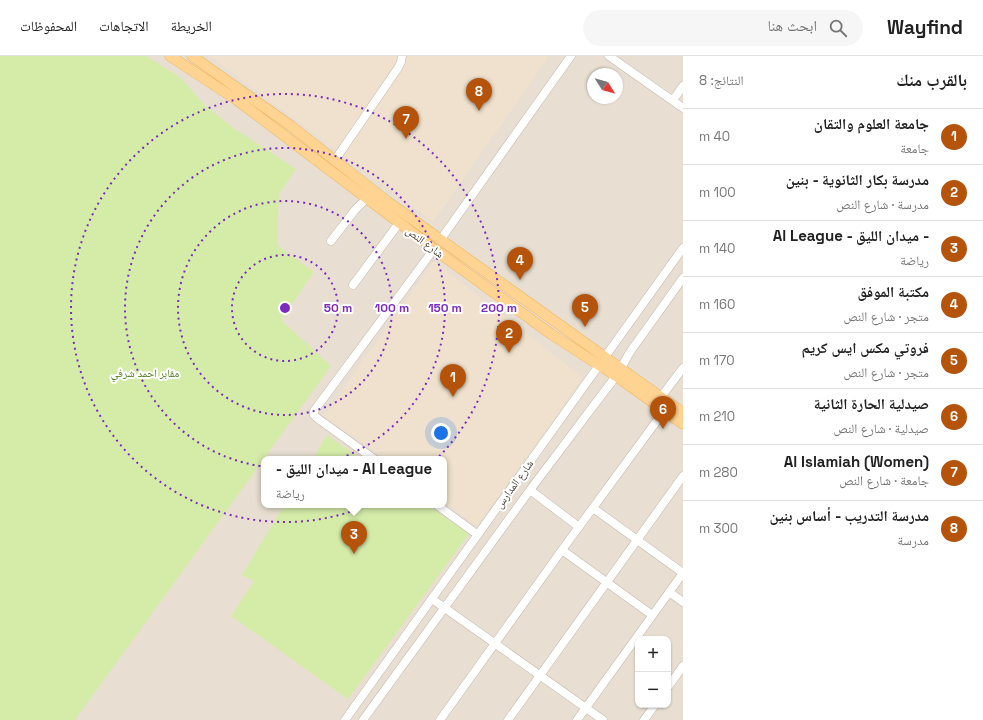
<!DOCTYPE html>
<html lang="ar">
<head>
<meta charset="utf-8">
<style>
  :root { --surface:#fff; --page:#f6f6f6; --text:#222; --muted:#767676; --line:#e0e0e0; --accent:#b45309 }
  body { margin:0; font-family:"Space Grotesk","Noto Naskh Arabic",sans-serif; background:var(--page); color:var(--text); direction:rtl }
  .controls { position:absolute; right:12px; bottom:12px; display:grid; overflow:hidden; border-radius:8px; box-shadow:0 1px 3px #0004 }
  .controls button { width:36px; height:36px; display:grid; place-items:center; padding:0; border:0; border-bottom:1px solid var(--line); background:var(--surface); color:var(--text); font:20px sans-serif }
  .compass { position:absolute; left:587px; top:12px; width:36px; height:36px; border-radius:50%; background:var(--surface); box-shadow:0 1px 3px #0004; rotate:127deg }
  .you { position:absolute; left:441px; top:377px; width:14px; height:14px; margin:-10px; border:3px solid #fff; border-radius:50%; background:#1a73e8; box-shadow:0 0 0 6px #1a73e833 }
  .badge { display:grid; place-items:center; width:26px; height:26px; border-radius:50%; background:var(--accent); color:#fff; font-size:13px; font-weight:700 }
  .pin { position:absolute; translate:-50% -33px; filter:drop-shadow(0 1px 2px #0008) }
  .pin::after { content:''; position:absolute; top:21px; width:14px; height:12px; background:inherit; clip-path:polygon(0 0,100% 0,50% 100%) }
  .popup { position:absolute; left:261px; top:400px; width:186px; height:52px; box-sizing:border-box; display:grid; place-content:center; border-radius:8px; background:var(--surface); filter:drop-shadow(0 1px 3px #0005); font-size:13px; white-space:nowrap; color:var(--muted) }
  .popup b { font-size:15px; color:var(--text) }
  .popup::after { content:''; position:absolute; left:50%; top:100%; margin-left:-8px; border:8px solid transparent; border-top-color:var(--surface) }
  .list { margin:0; padding:0; list-style:none }
  h2 { display:flex; justify-content:space-between; align-items:center; height:52px; margin:0; padding:0 16px; font-size:17px }
  h2 small { font-size:13px; font-weight:400; color:var(--muted) }
  .list li { display:grid; grid-template-columns:26px 1fr auto; gap:12px; align-items:center; box-sizing:border-box; height:56px; padding:0 16px; border-top:1px solid var(--line) }
  .list b { display:block; font-size:15px; white-space:nowrap }
  .list p { margin:0; font-size:13px; white-space:nowrap; color:var(--muted) }
  .list em { font-size:13px; font-style:normal; color:var(--muted) }
  .icon { flex:none; width:22px; height:22px; fill:none; stroke:currentColor; stroke-width:2; stroke-linecap:round; stroke-linejoin:round }
  .map { position:relative; flex:none; width:683px; height:664px; overflow:hidden; direction:ltr }
  header { display:flex; align-items:center; gap:24px; box-sizing:border-box; height:56px; padding:0 20px; background:var(--surface); border-bottom:1px solid var(--line) }
  header strong { font-size:19px }
  nav { display:flex; gap:22px; margin-inline-start:auto; font-size:14px }
  .search { width:280px; height:36px; background:var(--page); display:flex; align-items:center; gap:10px; box-sizing:border-box; padding:0 14px; border-radius:22px; color:var(--muted); font-size:15px }
  main { display:flex }
  aside { flex:1; background:var(--surface) }
  .map>svg:first-child { display:block }
  .residential { fill:#e8dfd2; fill-rule:evenodd }
  .education { fill:#efe1cd }
  .green { fill:#d5eca9 }
  .lines { fill:none; stroke-linecap:round; stroke-linejoin:round }
  .minor-casing { stroke:#c3b7a9; stroke-width:9 }
  .major-casing { stroke:#efb158; stroke-width:11 }
  .minor { stroke:#fff; stroke-width:8 }
  .major { stroke:#ffd492; stroke-width:10 }
  .ring { fill:none; stroke:#7b2cbf; stroke-width:2; stroke-dasharray:2 4 }
  .labels { text-anchor:middle; dominant-baseline:central; stroke-width:4; stroke-linejoin:round; paint-order:stroke }
  .street-label { font-size:11px; fill:#473d34; stroke:#fff }
  .park-label { font-size:11px; fill:#4f7e22; stroke:#fff }
  .centre { fill:#7b2cbf; stroke:#fff; stroke-width:2 }
  .ring-label { font-size:12px; text-anchor:middle; font-weight:bold; fill:#7b2cbf; stroke:#fff; stroke-width:4; stroke-linejoin:round; paint-order:stroke }
</style>
</head>
<body>
<header>
<strong>Wayfind</strong>
<div class="search"><svg class="icon" aria-label="search" viewBox="0 0 24 24"><circle cx="10" cy="10" r="6"/><path d="M15 15l6 6"/></svg>ابحث هنا</div>
<nav><a>الخريطة</a><a>الاتجاهات</a><a>المحفوظات</a></nav>
</header>
<main>
<aside>
<h2>بالقرب منك<small>النتائج: 8</small></h2>
<ul class="list">
<li><span class="badge">1</span><div><b>جامعة العلوم والتقان</b><p>جامعة</p></div><em>40 m</em></li>
<li><span class="badge">2</span><div><b>مدرسة بكار الثانوية - بنين</b><p>مدرسة · شارع النص</p></div><em>100 m</em></li>
<li><span class="badge">3</span><div><b>- ميدان الليق - Al League</b><p>رياضة</p></div><em>140 m</em></li>
<li><span class="badge">4</span><div><b>مكتبة الموفق</b><p>متجر · شارع النص</p></div><em>160 m</em></li>
<li><span class="badge">5</span><div><b>فروتي مكس ايس كريم</b><p>متجر · شارع النص</p></div><em>170 m</em></li>
<li><span class="badge">6</span><div><b>صيدلية الحارة الثانية</b><p>صيدلية · شارع النص</p></div><em>210 m</em></li>
<li><span class="badge">7</span><div><b>Al Islamiah (Women)</b><p>جامعة · شارع النص</p></div><em>280 m</em></li>
<li><span class="badge">8</span><div><b>مدرسة التدريب - أساس بنين</b><p>مدرسة</p></div><em>300 m</em></li>
</ul>
</aside>
<div class="map">
<svg width="683" height="664" viewBox="0 0 683 664">
  <rect width="100%" height="100%" fill="#f4eee5"/>
  <!-- residential -->
  <path class="residential" d="M 0,0 L 683,0 L 683,664 L 0,664 ZM 593,18 L 617,18 L 617,42 L 593,42 ZM 264,403 L 444,403 L 444,449 L 264,449 ZM 638,583 L 668,583 L 668,649 L 638,649 Z"/>
  <!-- education -->
  <path class="education" d="M 210,0 L 549,0 L 433,166 Z
    M 434,205 L 583,322 L 477,470 L 444,446 L 444,403 L 385,403 L 324,360 Z"/>
  <!-- green -->
  <path class="green" d="M 0,0 L 146,0 L 180,21 L 204,48 L 232,71 L 296,113 L 279,138 L 277,189 L 314,216 L 281,264 L 331,310 L 75,664 L 0,664 Z
    M 327,379 L 361,403 L 313,403 Z
    M 284,449 L 428,449 L 469,478 L 348,643 L 231,560 L 254,525 L 242,519 Z"/>
  <g class="lines">
    <defs>
      <path id="minor" d="M 609,0 L 683,52
        M 673,44 L 683,30
        M 335,104 L 398,12 L 401,6 L 402,0
        M 441,183 L 571,0
        M 331,185 L 355,154 L 366,143
        M 353,229 L 399,167
        M 621,312 L 630,296 L 683,222
        M 661,341 L 683,312
        M 374,403 L 317,362 L 314,359 L 314,355 L 434,193
        M 530,434 L 579,471
        M 437,449 L 478,479
        M 593,452 L 683,517
        M 562,494 L 652,559
        M 669,536 L 683,546
        M 432,543 L 603,664
        M 668,631 L 683,610
        M 345,664 L 683,192
        M 363,664 L 530,434 L 616,320
        M 440,664 L 562,494 L 664,355
        M 508,664 L 683,420
        M 577,664 L 683,517
        M 644,664 L 655,649"/>
      <path id="major" d="M 170,0 L 237,44 L 434,193 L 551,278 L 616,320 L 683,368
        M 192,0 L 291,70 L 388,146 L 683,357"/>
    </defs>
    <!-- minor casing -->
    <use href="#minor" class="minor-casing"/>
    <!-- major casing -->
    <use href="#major" class="major-casing"/>
    <!-- minor -->
    <use href="#minor" class="minor"/>
    <!-- major -->
    <use href="#major" class="major"/>
  </g>
  <!-- distance rings -->
  <g class="ring">
    <circle cx="285" cy="252" r="53"/>
    <circle cx="285" cy="252" r="107"/>
    <circle cx="285" cy="252" r="160"/>
    <circle cx="285" cy="252" r="214"/>
  </g>
  <g class="labels">
    <!-- street labels -->
    <g class="street-label">
      <text transform="translate(425 186) rotate(37)">شارع النص</text>
      <text transform="translate(514 428) rotate(-54)">شارع المدارس</text>
    </g>
    <!-- park labels -->
    <g class="park-label">
      <text x="145" y="317">مقابر احمد شرفي</text>
    </g>
  </g>
  <circle cx="285" cy="252" r="6" class="centre"/>
  <g class="ring-label">
    <text x="338" y="256">50 m</text>
    <text x="392" y="256">100 m</text>
    <text x="445" y="256">150 m</text>
    <text x="499" y="256">200 m</text>
  </g>
</svg>
<div class="controls">
<button>+</button>
<button>−</button>
</div>
<svg class="compass" viewBox="-18 -18 36 36"><path d="M0-13l5 13h-10z" fill="#e53935"/><path d="M0 13l5-13h-10z" fill="#767676"/></svg>
<div class="you"></div>
<div class="pin badge" style="left:453px;top:341px">1</div>
<div class="pin badge" style="left:509px;top:297px">2</div>
<div class="pin badge" style="left:354px;top:498px">3</div>
<div class="popup"><b>- ميدان الليق - Al League</b>رياضة</div>
<div class="pin badge" style="left:520px;top:224px">4</div>
<div class="pin badge" style="left:585px;top:271px">5</div>
<div class="pin badge" style="left:663px;top:373px">6</div>
<div class="pin badge" style="left:406px;top:83px">7</div>
<div class="pin badge" style="left:479px;top:55px">8</div>
</div>
</main>
</body>
</html>
